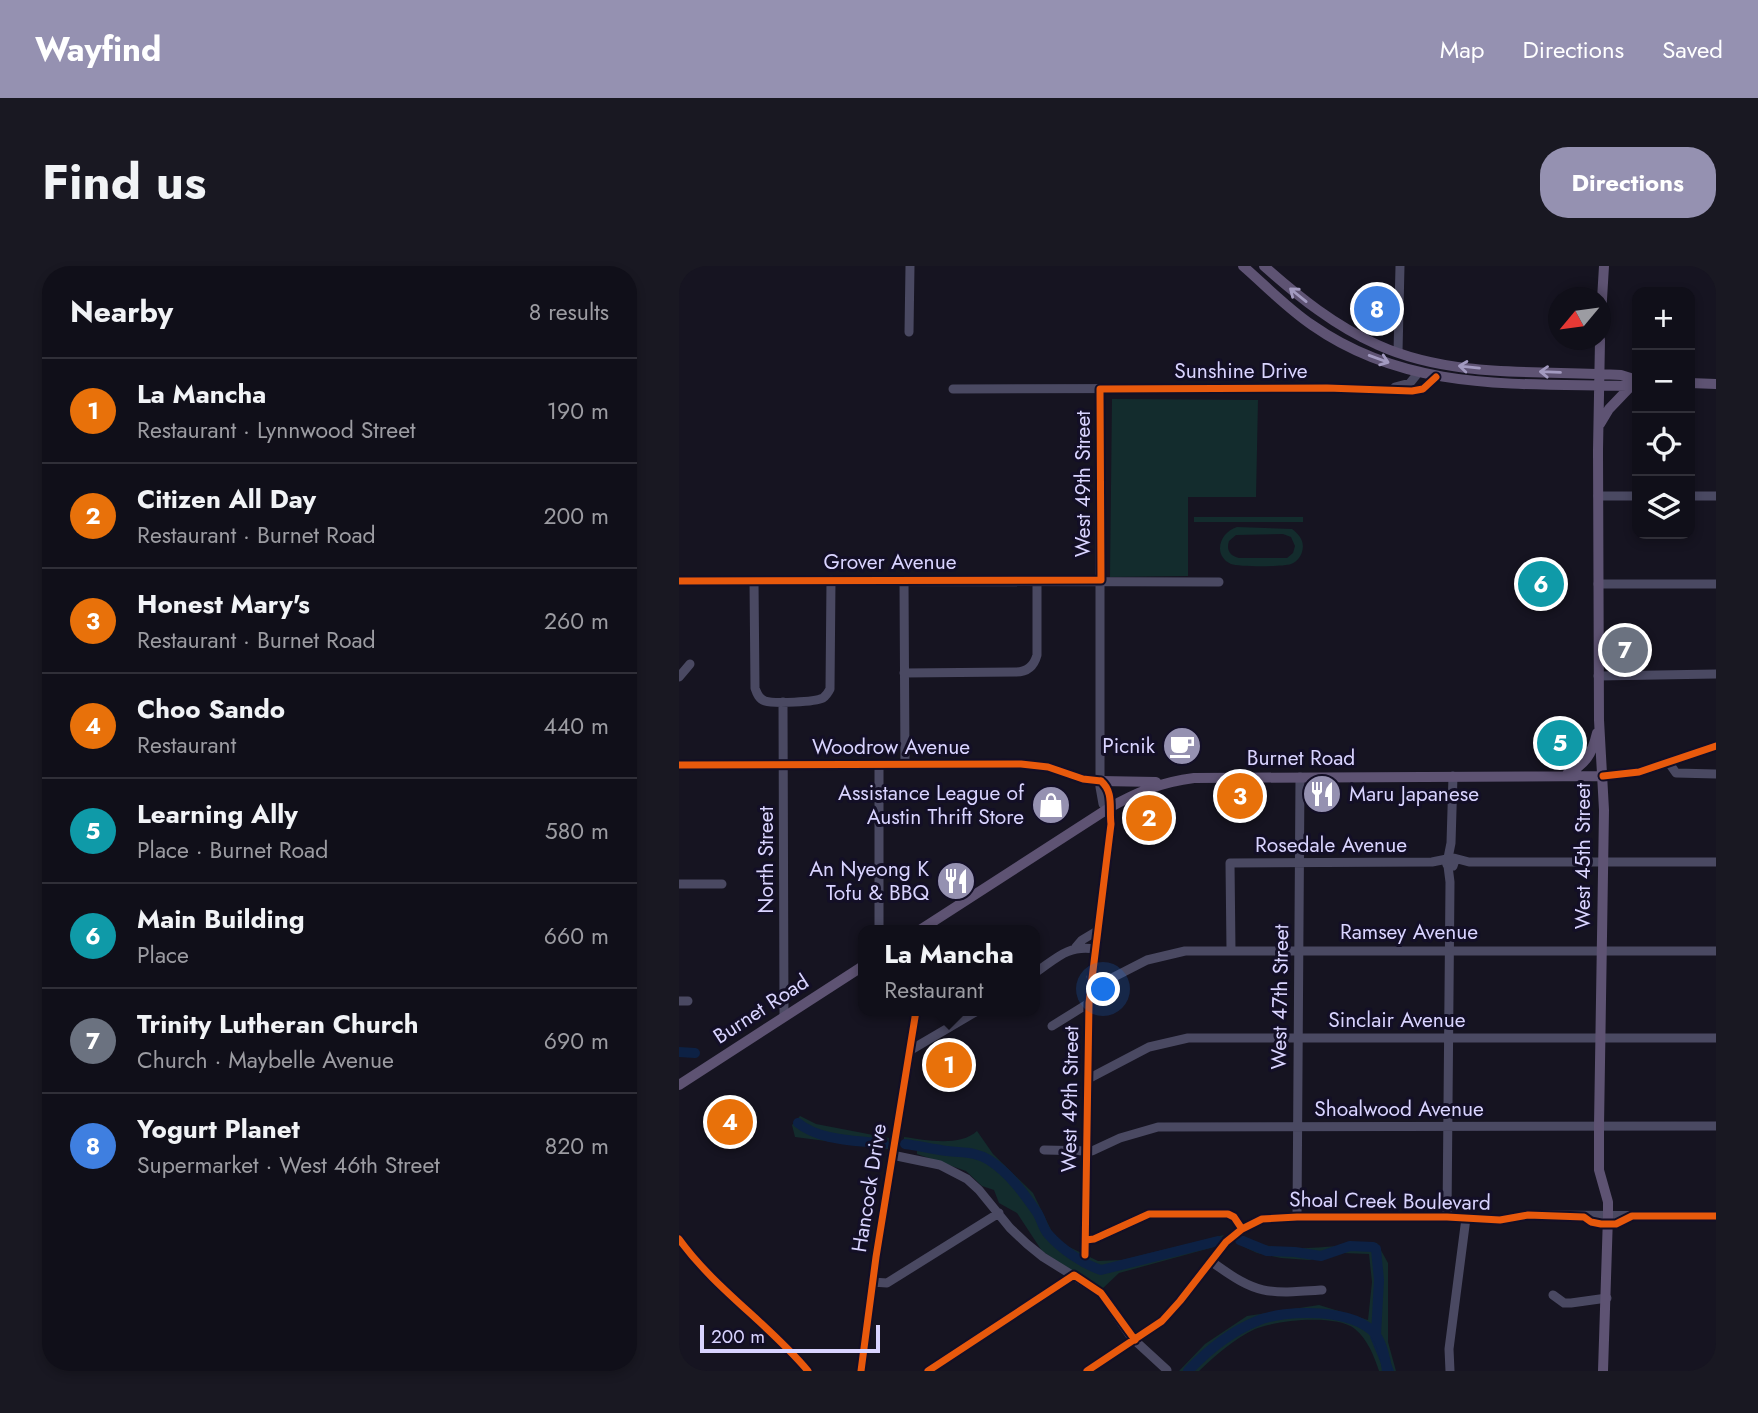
<!DOCTYPE html>
<html lang="en">
<head>
<meta charset="utf-8">
<style>
  :root { --surface:#100f19; --page:#191822; --text:#f1f3f6; --muted:#9c9ca2; --line:#302f38; --accent:#9591b1 }
  body { margin:0; font-family:Jost,sans-serif; background:var(--page); color:var(--text) }
  .controls { position:absolute; right:21px; top:21px; display:grid; overflow:hidden; border-radius:14px; box-shadow:0 4px 10px #0003 }
  .controls button { width:63px; height:63px; display:grid; place-items:center; padding:0; border:0; border-bottom:2px solid var(--line); background:var(--surface); color:var(--text); font:35px sans-serif }
  .compass { position:absolute; left:869px; top:21px; width:63px; height:63px; border-radius:50%; background:var(--surface); box-shadow:0 4px 10px #0003; rotate:241deg }
  .scale { position:absolute; left:21px; bottom:18px; width:180px; box-sizing:border-box; padding-left:7px; border:4px solid #d9d4ff; border-top:0; font-size:19px; line-height:24px; white-space:nowrap; color:#d9d4ff; -webkit-text-stroke:5px #130f26; paint-order:stroke }
  .you { position:absolute; left:425px; top:724px; width:24px; height:24px; margin:-18px; border:5px solid #fff; border-radius:50%; background:#1a73e8; box-shadow:0 0 0 10px #1a73e833 }
  .badge { display:grid; place-items:center; width:46px; height:46px; border-radius:50%; background:var(--accent); color:#fff; font-size:23px; font-weight:700 }
  .pin { position:absolute; translate:-50% -50%; border:4px solid #fff; box-shadow:0 2px 7px #0006 }
  .popup { position:absolute; left:179px; top:659px; width:182px; height:91px; box-sizing:border-box; display:grid; place-content:center; border-radius:14px; background:var(--surface); filter:drop-shadow(0 2px 5px #0005); font-size:23px; white-space:nowrap; color:var(--muted) }
  .popup b { font-size:26px; color:var(--text) }
  .popup::after { content:''; position:absolute; left:50%; top:100%; margin-left:-14px; border:14px solid transparent; border-top-color:var(--surface) }
  .list { margin:0; padding:0; list-style:none }
  h2 { display:flex; justify-content:space-between; align-items:center; height:91px; margin:0; padding:0 28px; font-size:30px }
  h2 small { font-size:23px; font-weight:400; color:var(--muted) }
  .list li { display:grid; grid-template-columns:46px 1fr auto; gap:21px; align-items:center; box-sizing:border-box; height:105px; padding:0 28px; border-top:2px solid var(--line) }
  .list b { display:block; font-size:26px; white-space:nowrap }
  .list p { margin:0; font-size:23px; white-space:nowrap; color:var(--muted) }
  .list em { font-size:23px; font-style:normal; color:var(--muted) }
  .icon { flex:none; width:38px; height:38px; fill:none; stroke:currentColor; stroke-width:2; stroke-linecap:round; stroke-linejoin:round }
  .map { position:relative; flex:none; width:1037px; height:1105px; overflow:hidden; border-radius:28px }
  header { display:flex; align-items:center; gap:42px; box-sizing:border-box; height:98px; padding:0 35px; background:var(--accent); color:#fff }
  header strong { font-size:33px }
  nav { display:flex; gap:38px; margin-inline-start:auto; font-size:24px }
  .intro { display:flex; align-items:center; justify-content:space-between; box-sizing:border-box; height:168px; padding:0 42px }
  h1 { margin:0; font-size:49px }
  .button { padding:18px 32px; border-radius:28px; background:var(--accent); color:#fff; font-size:24px; font-weight:700 }
  main { display:flex; gap:42px; padding:0 42px }
  aside { flex:1; background:var(--surface); border-radius:28px; box-shadow:0 4px 10px #0003 }
  .map>svg:first-child { display:block }
  .green { fill:#132c2d; fill-rule:evenodd }
  .water { fill:#0d2144 }
  .lines { fill:none; stroke-linecap:round; stroke-linejoin:round }
  .river { stroke:#0d2144; stroke-width:10 }
  .minor { stroke:#4a4962; stroke-width:9 }
  .major { stroke:#5e5373; stroke-width:10 }
  .cycleway-casing { stroke:#130f26; stroke-width:11 }
  .cycleway { stroke:#e8590c; stroke-width:7 }
  .oneway { stroke:#a29ac0 }
  .labels { text-anchor:middle; dominant-baseline:central; stroke-width:6; stroke-linejoin:round; paint-order:stroke }
  .street-label { font-size:21px; fill:#d9d4ff; stroke:#130f26 }
  .poi-label { font-size:21px; fill:#d9d4ff; stroke:#130f26; text-anchor:end }
</style>
</head>
<body>
<header>
<strong>Wayfind</strong>
<nav><a>Map</a><a>Directions</a><a>Saved</a></nav>
</header>
<div class="intro"><h1>Find us</h1><a class="button">Directions</a></div>
<main>
<aside>
<h2>Nearby<small>8 results</small></h2>
<ul class="list">
<li><span class="badge" style="background:#e8710a">1</span><div><b>La Mancha</b><p>Restaurant · Lynnwood Street</p></div><em>190 m</em></li>
<li><span class="badge" style="background:#e8710a">2</span><div><b>Citizen All Day</b><p>Restaurant · Burnet Road</p></div><em>200 m</em></li>
<li><span class="badge" style="background:#e8710a">3</span><div><b>Honest Mary's</b><p>Restaurant · Burnet Road</p></div><em>260 m</em></li>
<li><span class="badge" style="background:#e8710a">4</span><div><b>Choo Sando</b><p>Restaurant</p></div><em>440 m</em></li>
<li><span class="badge" style="background:#0f9aa8">5</span><div><b>Learning Ally</b><p>Place · Burnet Road</p></div><em>580 m</em></li>
<li><span class="badge" style="background:#0f9aa8">6</span><div><b>Main Building</b><p>Place</p></div><em>660 m</em></li>
<li><span class="badge" style="background:#6b7280">7</span><div><b>Trinity Lutheran Church</b><p>Church · Maybelle Avenue</p></div><em>690 m</em></li>
<li><span class="badge" style="background:#3f7fe0">8</span><div><b>Yogurt Planet</b><p>Supermarket · West 46th Street</p></div><em>820 m</em></li>
</ul>
</aside>
<div class="map">
<svg width="1037" height="1105" viewBox="0 0 1037 1105">
  <rect width="100%" height="100%" fill="#161421"/>
  <!-- green -->
  <path class="green" d="M 433,133 L 579,134 L 577,231 L 509,231 L 509,310 L 431,311 Z
    M 515,251 L 624,251 L 624,256 L 515,256 Z
    M 558,261 L 613,263 C 621,269 626,276 623,286 C 621,292 617,296 612,298 C 603,301 560,301 552,298 C 533,289 541,266 558,261 ZM 604,268 L 612,271 L 616,280 L 614,287 L 608,292 L 560,292 C 551,290 547,284 550,275 L 557,269 Z
    M 121,850 L 137,858 L 210,872 L 209,883 L 116,871 L 113,859 Z
    M 298,865 L 314,888 L 354,927 L 373,966 L 386,979 L 419,995 L 443,994 L 545,969 L 535,981 L 440,1007 L 422,1024 L 363,985 L 338,947 L 320,937 L 315,924 L 303,920 L 287,905 L 238,888 L 238,883 L 224,880 L 225,871 C 246,874 281,881 298,865 Z
    M 565,970 C 571,973 579,978 585,979 C 622,987 661,978 698,977 L 709,997 L 709,1076 L 717,1105 L 700,1105 C 695,1090 689,1074 676,1063 C 657,1048 599,1054 576,1063 C 555,1073 537,1089 520,1105 L 500,1105 L 526,1078 L 568,1050 L 640,1039 L 689,1054 L 693,1016 L 690,988 L 664,987 L 630,994 L 602,992 L 578,987 L 559,978 Z"/>
  <!-- water -->
  <path class="water" d="M 701,1068 L 715,1105 L 705,1105 L 691,1071 Z"/>
  <g class="lines">
    <!-- river -->
    <path class="river" d="M 0,786 L 16,787
      M 119,857 C 141,875 177,874 205,878
      M 226,878 C 240,880 254,883 268,885 C 283,887 296,885 310,894 C 330,907 343,925 357,945 C 362,951 363,961 369,968 C 382,983 404,998 422,1004 L 539,975
      M 561,974 L 588,985 L 616,986 L 642,990 L 671,980 L 694,981 L 697,983 L 700,1014 L 697,1069
      M 509,1105 C 529,1084 551,1066 578,1055 C 606,1043 677,1042 697,1069 C 703,1078 707,1094 708,1105"/>
    <!-- minor -->
    <path class="minor" d="M 230,66 L 231,0
      M 719,86 L 721,0
      M 716,121 L 731,117 L 739,107
      M 274,123 L 648,122 L 733,125 L 744,123 L 757,111
      M 421,123 L 421,521 L 424,538 L 430,542
      M 919,230 L 958,230
      M 1011,230 L 1037,230
      M 225,314 L 226,498
      M 0,315 L 540,316
      M 75,315 L 76,422 C 78,428 80,433 86,435 C 95,438 136,436 144,432 C 148,429 149,427 151,423 L 152,314
      M 919,318 L 1037,318
      M 225,407 L 337,406 C 348,406 355,400 358,389 L 358,314
      M 919,410 L 1037,408
      M 0,411 L 11,398
      M 104,436 L 105,751
      M 990,497 L 997,507 L 1037,508
      M 200,498 L 200,664
      M 0,499 L 342,498 L 369,501 L 404,513 L 422,515
      M 924,510 L 960,506 L 1037,480
      M 769,592 L 772,577 L 774,510
      M 776,594 L 774,600 L 768,599 L 767,595 L 771,591 L 790,596 L 1037,596
      M 0,618 L 43,618
      M 397,681 L 403,674 L 418,665
      M 552,684 L 551,597 L 753,596 L 768,593
      M 356,707 C 378,692 388,679 416,683
      M 412,711 L 429,714 L 468,694 L 506,685 L 1037,685
      M 0,735 L 9,735
      M 373,760 L 410,737
      M 230,785 L 298,745
      M 409,813 L 470,781 L 509,772 L 1037,772
      M 365,884 L 413,885 L 441,872 L 479,861 L 1037,860
      M 213,889 L 261,899 L 288,913 L 300,924 L 331,962 L 348,978 L 364,991 L 422,1027 L 452,1071 L 488,1104
      M 618,951 L 621,511
      M 768,951 L 771,616 L 769,600
      M 0,973 C 36,1023 90,1058 129,1105
      M 407,974 L 415,973 L 470,948 L 549,948 L 555,951 L 563,963
      M 406,989 L 410,737 L 432,558 C 430,542 435,526 422,515
      M 533,996 C 578,1029 588,1028 643,1024
      M 193,1016 L 208,1017 L 320,947
      M 874,1029 L 885,1037 L 892,1037 L 928,1032
      M 182,1105 L 197,991 L 237,745
      M 249,1105 L 395,1009
      M 408,1105 L 483,1055 L 501,1035 L 547,976 L 563,963 L 583,953 L 618,951 L 768,951 L 821,954 L 849,949 L 1037,950
      M 771,1105 L 770,1083 L 787,952"/>
    <!-- major -->
    <path class="major" d="M 564,0 C 587,20 608,42 633,59 C 730,127 839,117 952,120 L 958,117
      M 585,0 C 620,31 656,60 699,79 C 774,113 863,104 942,109 L 958,114
      M 922,50 L 925,0
      M 921,74 L 919,184 L 920,454 L 925,544 L 920,860 L 920,904 L 929,936 L 929,950 L 924,1105
      M 1011,117 L 1037,118
      M 921,158 L 930,143 L 952,120
      M 888,508 C 907,498 913,488 918,467
      M 422,515 L 477,516
      M 241,664 L 430,542 C 458,526 483,516 515,512 L 924,510
      M 0,819 L 184,700"/>
    <defs>
      <path id="cycleway" d="M 0,315 L 422,314 L 421,123 L 648,122 L 733,125 L 744,123 L 757,111
        M 0,499 L 342,498 L 369,501 L 404,513 L 422,515
        M 924,510 L 960,506 L 1037,480
        M 0,973 C 36,1023 90,1058 129,1105
        M 407,974 L 415,973 L 470,948 L 549,948 L 555,951 L 563,963
        M 406,989 L 410,737 L 432,558 C 430,542 435,526 422,515
        M 182,1105 L 197,991 L 237,745
        M 249,1105 L 395,1009 L 422,1027 L 456,1074
        M 408,1105 L 483,1055 L 501,1035 L 547,976 L 563,963 L 583,953 L 618,951 L 768,951 L 821,954 L 849,949 L 905,951 L 912,956 L 922,958 L 937,958 L 953,950 L 1037,950"/>
    </defs>
    <!-- cycleway casing -->
    <use href="#cycleway" class="cycleway-casing"/>
    <!-- cycleway -->
    <use href="#cycleway" class="cycleway"/>
  </g>
  <!-- one-way arrows -->
  <defs><path id="oneway-shaft" d="M-6 0H5M1.5-3L5.5 0L1.5 3" fill="none" stroke-width="1.6" stroke-linecap="round" stroke-linejoin="round" transform="scale(1.75)"/></defs>
  <g class="oneway">
    <use href="#oneway-shaft" transform="translate(619 29) rotate(-141)"/>
    <use href="#oneway-shaft" transform="translate(700 93) rotate(20)"/>
    <use href="#oneway-shaft" transform="translate(790 101) rotate(-174)"/>
    <use href="#oneway-shaft" transform="translate(871 106) rotate(-178)"/>
  </g>
  <!-- icons -->
  <defs>
    <symbol id="cafe-disc" viewBox="-11 -11 22 22"><circle r="9.5" fill="#9591b1" stroke="#130f26"/><path d="M-5.5-4.5H6V0H3Q3 3.5 0 3.5H-2.5Q-5.5 3.5-5.5 0ZM3-3.2v2h1.7v-2ZM-6 4.5H4V6H-6Z" fill="#fff"/></symbol>
    <symbol id="restaurant-disc" viewBox="-11 -11 22 22"><circle r="9.5" fill="#9591b1" stroke="#130f26"/><path d="M-5-6h1v4h1v-4h1v4h1v-4h1v5L-1.5 .5V6h-2V.5L-5-1ZM5-6V6H3V1.5H1.5Q1.5-4 5-6Z" fill="#fff"/></symbol>
    <symbol id="shop-disc" viewBox="-11 -11 22 22"><circle r="9.5" fill="#9591b1" stroke="#130f26"/><path d="M-5-2.5h2.3a2.7 3.5 0 0 1 5.4 0H5L5.5 6h-11ZM-1.5-2.5h3a1.5 2.3 0 0 0-3 0Z" fill="#fff"/></symbol>
  </defs>
  <g fill-rule="evenodd">
    <use href="#cafe-disc" x="481" y="458" width="44" height="44"/>
    <use href="#restaurant-disc" x="621" y="506" width="44" height="44"/>
    <use href="#shop-disc" x="350" y="517" width="44" height="44"/>
    <use href="#restaurant-disc" x="255" y="593" width="44" height="44"/>
  </g>
  <g class="labels">
    <!-- street labels -->
    <g class="street-label">
      <text x="562" y="105">Sunshine Drive</text>
      <text transform="translate(404 218) rotate(-90)">West 49th Street</text>
      <text x="211" y="296">Grover Avenue</text>
      <text x="212" y="481">Woodrow Avenue</text>
      <text x="622" y="492">Burnet Road</text>
      <text x="652" y="579">Rosedale Avenue</text>
      <text transform="translate(904 590) rotate(-90)">West 45th Street</text>
      <text transform="translate(87 594) rotate(-90)">North Street</text>
      <text x="730" y="666">Ramsey Avenue</text>
      <text transform="translate(601 731) rotate(-89)">West 47th Street</text>
      <text transform="translate(82 743) rotate(-33)">Burnet Road</text>
      <text x="718" y="754">Sinclair Avenue</text>
      <text transform="translate(391 833) rotate(-89)">West 49th Street</text>
      <text x="720" y="843">Shoalwood Avenue</text>
      <text transform="translate(190 922) rotate(-81)">Hancock Drive</text>
      <text transform="translate(711 935) rotate(1)">Shoal Creek Boulevard</text>
    </g>
    <!-- poi labels -->
    <g class="poi-label">
      <text x="476" y="480">Picnik</text>
      <text x="345" y="527">Assistance League of<tspan x="345" dy="24">Austin Thrift Store</tspan></text>
      <text x="670" y="528" text-anchor="start">Maru Japanese</text>
      <text x="250" y="603">An Nyeong K<tspan x="250" dy="24">Tofu &amp; BBQ</tspan></text>
    </g>
  </g>
</svg>
<div class="controls">
<button>+</button>
<button>−</button>
<button><svg class="icon" aria-label="locate" viewBox="0 0 24 24"><circle cx="12" cy="12" r="6"/><path d="M12 2v4M12 18v4M2 12h4M18 12h4"/></svg></button>
<button><svg class="icon" aria-label="layers" viewBox="0 0 24 24"><path d="M12 4l9 5-9 5-9-5zM3 14l9 5 9-5"/></svg></button>
</div>
<svg class="compass" viewBox="-18 -18 36 36"><path d="M0-13l5 13h-10z" fill="#e53935"/><path d="M0 13l5-13h-10z" fill="#9c9ca2"/></svg>
<div class="scale">200 m</div>
<div class="you"></div>
<div class="pin badge" style="left:270px;top:799px;background:#e8710a">1</div>
<div class="popup"><b>La Mancha</b>Restaurant</div>
<div class="pin badge" style="left:470px;top:552px;background:#e8710a">2</div>
<div class="pin badge" style="left:561px;top:530px;background:#e8710a">3</div>
<div class="pin badge" style="left:51px;top:856px;background:#e8710a">4</div>
<div class="pin badge" style="left:881px;top:477px;background:#0f9aa8">5</div>
<div class="pin badge" style="left:862px;top:318px;background:#0f9aa8">6</div>
<div class="pin badge" style="left:946px;top:384px;background:#6b7280">7</div>
<div class="pin badge" style="left:698px;top:43px;background:#3f7fe0">8</div>
</div>
</main>
</body>
</html>
